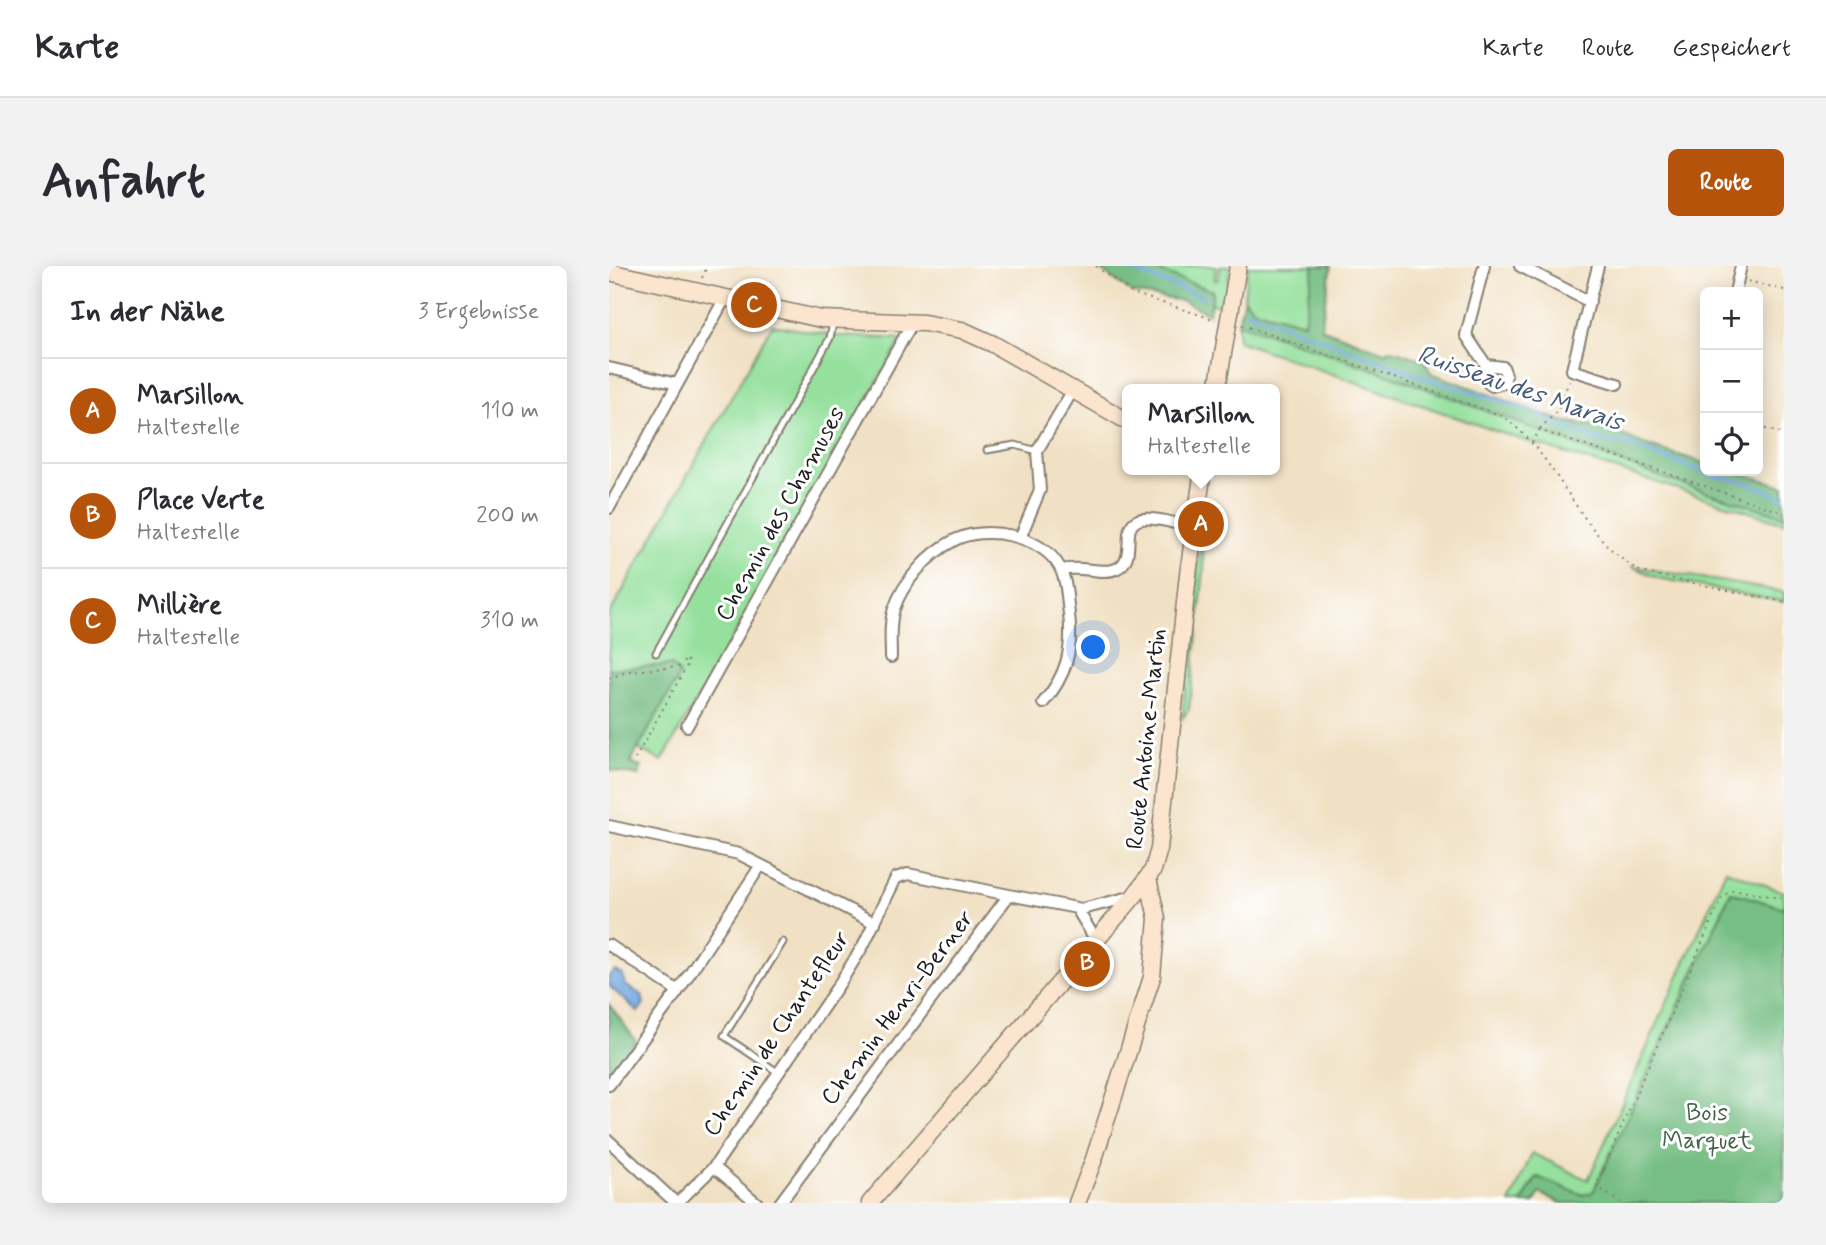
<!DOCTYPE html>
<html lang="de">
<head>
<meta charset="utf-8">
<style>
  :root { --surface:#fff; --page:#f2f2f3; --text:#2b2b33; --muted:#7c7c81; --line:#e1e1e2; --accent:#b45309 }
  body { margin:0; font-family:Mynerve,sans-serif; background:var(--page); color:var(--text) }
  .controls { position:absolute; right:21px; top:21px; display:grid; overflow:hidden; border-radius:10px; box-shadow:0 4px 18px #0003 }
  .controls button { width:63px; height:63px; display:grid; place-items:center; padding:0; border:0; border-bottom:2px solid var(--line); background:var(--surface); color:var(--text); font:35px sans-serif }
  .you { position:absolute; left:485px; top:382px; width:24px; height:24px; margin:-18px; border:5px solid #fff; border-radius:50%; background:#1a73e8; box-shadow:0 0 0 10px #1a73e833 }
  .badge { display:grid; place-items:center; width:46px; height:46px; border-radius:50%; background:var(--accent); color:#fff; font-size:23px; font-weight:700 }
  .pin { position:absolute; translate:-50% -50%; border:4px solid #fff; box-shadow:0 2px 7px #0006 }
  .popup { position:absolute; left:513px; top:118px; width:158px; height:91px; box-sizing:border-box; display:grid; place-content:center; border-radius:10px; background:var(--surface); filter:drop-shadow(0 2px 5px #0005); font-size:23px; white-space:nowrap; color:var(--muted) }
  .popup b { font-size:26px; color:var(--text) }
  .popup::after { content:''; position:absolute; left:50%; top:100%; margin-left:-14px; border:14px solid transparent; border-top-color:var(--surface) }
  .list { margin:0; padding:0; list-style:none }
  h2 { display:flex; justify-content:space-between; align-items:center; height:91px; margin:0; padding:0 28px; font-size:30px }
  h2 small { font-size:23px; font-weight:400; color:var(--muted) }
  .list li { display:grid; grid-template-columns:46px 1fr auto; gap:21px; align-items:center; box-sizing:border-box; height:105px; padding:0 28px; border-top:2px solid var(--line) }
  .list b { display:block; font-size:26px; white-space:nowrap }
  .list p { margin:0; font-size:23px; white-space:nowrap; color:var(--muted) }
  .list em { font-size:23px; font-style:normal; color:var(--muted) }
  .icon { flex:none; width:38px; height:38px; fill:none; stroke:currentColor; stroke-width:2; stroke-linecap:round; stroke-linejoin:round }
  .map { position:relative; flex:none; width:1175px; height:937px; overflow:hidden; border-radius:10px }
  header { display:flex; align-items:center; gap:42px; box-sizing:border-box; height:98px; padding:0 35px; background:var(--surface); border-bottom:2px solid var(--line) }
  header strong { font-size:33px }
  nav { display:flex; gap:38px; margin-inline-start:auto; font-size:24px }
  .intro { display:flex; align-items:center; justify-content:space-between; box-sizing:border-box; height:168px; padding:0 42px }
  h1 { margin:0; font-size:49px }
  .button { padding:18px 32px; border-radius:10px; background:var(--accent); color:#fff; font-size:24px; font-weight:700 }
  main { display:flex; gap:42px; padding:0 42px }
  aside { flex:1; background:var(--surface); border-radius:10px; box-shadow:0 4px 18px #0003 }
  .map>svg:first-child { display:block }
  .green { fill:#94e09c; stroke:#587e5c; stroke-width:2 }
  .forest { fill:#77be84; stroke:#4a6d50; stroke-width:2 }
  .water { fill:#72a7df; stroke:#47627e; stroke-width:2 }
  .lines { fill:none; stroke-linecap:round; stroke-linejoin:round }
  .stream { stroke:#72a7df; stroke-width:3.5 }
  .lane-casing { stroke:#867e70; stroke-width:9 }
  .street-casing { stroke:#867e70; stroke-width:14 }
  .secondary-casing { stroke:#867e70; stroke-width:19 }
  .path { stroke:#867e70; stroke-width:2; stroke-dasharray:2 5; stroke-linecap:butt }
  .lane { stroke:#fff; stroke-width:5 }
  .street { stroke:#fff; stroke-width:10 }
  .secondary { stroke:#fce5cf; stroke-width:16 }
  .labels { text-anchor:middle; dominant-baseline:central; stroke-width:6; stroke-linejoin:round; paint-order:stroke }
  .street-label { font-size:24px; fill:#1c1c1c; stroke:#fff }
  .park-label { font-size:24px; fill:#466149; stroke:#fff }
  .water-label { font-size:26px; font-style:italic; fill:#435b74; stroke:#fff }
</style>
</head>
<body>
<header>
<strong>Karte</strong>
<nav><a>Karte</a><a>Route</a><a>Gespeichert</a></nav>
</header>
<div class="intro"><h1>Anfahrt</h1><a class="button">Route</a></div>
<main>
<aside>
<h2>In der Nähe<small>3 Ergebnisse</small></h2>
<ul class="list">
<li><span class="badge">A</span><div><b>Marsillon</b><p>Haltestelle</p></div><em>110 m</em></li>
<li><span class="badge">B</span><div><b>Place Verte</b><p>Haltestelle</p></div><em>200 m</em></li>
<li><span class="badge">C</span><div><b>Millière</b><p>Haltestelle</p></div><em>310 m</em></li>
</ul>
</aside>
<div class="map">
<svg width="1175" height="937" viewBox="0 0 1175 937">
  <rect width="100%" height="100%" fill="#fff"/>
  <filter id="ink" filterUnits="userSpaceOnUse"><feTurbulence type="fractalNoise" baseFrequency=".0143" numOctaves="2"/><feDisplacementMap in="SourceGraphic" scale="14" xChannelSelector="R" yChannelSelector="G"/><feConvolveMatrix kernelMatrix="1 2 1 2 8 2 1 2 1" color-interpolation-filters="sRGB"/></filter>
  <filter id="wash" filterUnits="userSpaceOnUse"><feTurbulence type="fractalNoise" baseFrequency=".00686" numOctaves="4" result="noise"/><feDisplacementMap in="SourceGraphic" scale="28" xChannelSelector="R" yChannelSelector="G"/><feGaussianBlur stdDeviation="1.57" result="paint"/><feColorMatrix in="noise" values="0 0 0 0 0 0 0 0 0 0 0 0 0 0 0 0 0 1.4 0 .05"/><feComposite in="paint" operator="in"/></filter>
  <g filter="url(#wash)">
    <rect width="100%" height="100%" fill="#f1e1c4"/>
    <!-- green -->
    <path class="green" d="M 535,0 L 608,0 L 605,13 L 608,14 L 612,0 L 621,0 L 618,28 L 614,30 L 613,40 L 602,38 L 604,25 Z
      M 639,0 L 705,0 L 695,57 L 643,43 L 635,32 Z
      M 629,57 C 813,116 991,191 1175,250 L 1175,257 L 892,167 L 629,75 Z
      M 163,59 L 228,70 L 293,73 L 53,495 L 28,482 L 70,408 L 0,403 L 0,349 Z
      M 592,268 L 595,304 L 580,443 L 573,453 Z
      M 1022,300 L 1175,326 L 1175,336 L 1049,312 Z
      M 1117,604 L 1175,626 L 1175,642 L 1122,626 L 984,927 L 974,929 L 928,911 L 912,937 L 901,937 L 923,887 L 979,914 Z"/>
    <!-- forest -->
    <path class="forest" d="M 487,0 L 535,0 L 604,25 L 600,48 L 575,35 L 523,27 Z
      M 705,0 L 722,0 L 712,62 L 778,87 L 780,83 L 815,94 L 822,107 L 953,155 L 998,162 L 1039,180 L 1096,197 L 1096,205 L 1124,205 L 1175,220 L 1175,250 C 1131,236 1086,224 1043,208 C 906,156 769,102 629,57 L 635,32 L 644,43 L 695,57 Z
      M 62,399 L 71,408 L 21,497 L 32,501 L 29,510 L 0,504 L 0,403 Z
      M 1122,626 L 1175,642 L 1175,937 L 952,937 L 931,927 L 925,937 L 912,937 L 928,911 L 974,929 L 984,926 Z
      M 0,738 L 27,775 L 0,812 Z"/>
    <!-- water -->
    <path class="water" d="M 6,705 L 14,709 L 16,719 L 33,729 L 35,738 L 29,746 L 0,720 L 0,709 Z"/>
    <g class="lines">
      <!-- stream -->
      <path class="stream" d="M 511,0 L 595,31
        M 637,45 L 817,112 L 930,147 L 944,157 L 995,176 L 1014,177 L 1106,210 L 1139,217 L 1175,232"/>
    </g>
  </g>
  <g filter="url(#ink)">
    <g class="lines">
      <defs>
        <path id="lane" d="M 378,184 L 406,179 L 428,185
          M 47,387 L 221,72 L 224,57
          M 170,807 L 115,770 L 174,676"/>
        <path id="street" d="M 875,0 L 857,69 L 877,99 L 879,117 L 883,120 L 895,117 L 897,109 L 894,101 L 877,99
          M 911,0 L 981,36
          M 989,0 L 963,104 L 1008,118
          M 1126,26 L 1132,0
          M 0,102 L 68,118
          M 0,242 L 116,32
          M 411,272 L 431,224 L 428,185 L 464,124
          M 453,304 C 471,299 493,309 507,303 C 540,288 484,229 585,263
          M 282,391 C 282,376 280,357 285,343 C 294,316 319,288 344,275 C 375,258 432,269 450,300 C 458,314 458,333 460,348 C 464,384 458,409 434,437
          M 78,460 L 303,57
          M 0,560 L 130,588 L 266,657
          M 468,643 L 488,676
          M 0,679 L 69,725
          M 0,819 L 69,725 L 152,599
          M 0,875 L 67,937
          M 68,937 L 105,901
          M 148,937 L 105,901 L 229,720 L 254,680 L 287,612 L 299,608 L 400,629
          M 171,937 L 400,629 L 473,643 L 525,630"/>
        <path id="secondary" d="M 0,6 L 212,53 L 315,57 L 353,64 L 384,78 L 518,155
          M 608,123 L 629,0
          M 261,937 L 526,629 L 544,604 L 550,583 L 579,308 L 594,204
          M 468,937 L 485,893 L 543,711 L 548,652 L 539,613"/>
      </defs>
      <!-- lane casing -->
      <use href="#lane" class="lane-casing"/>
      <!-- street casing -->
      <use href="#street" class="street-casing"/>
      <!-- secondary casing -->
      <use href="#secondary" class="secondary-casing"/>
      <!-- path -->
      <path class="path" d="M 487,0 L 523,27 L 607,54
        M 93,12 L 98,0
        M 1139,15 L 1175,24
        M 633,59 L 891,149 C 950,187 968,270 1032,306 L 1175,336
        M 1149,161 L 1175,168
        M 931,163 L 949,144 L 960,115
        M 923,177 L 930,164 L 1175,247
        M 0,412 L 21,405 L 69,401 L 77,394
        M 26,493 L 80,396 L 77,394
        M 1012,937 L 987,920 L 1113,631 L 1123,624 L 1129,624 L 1175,633"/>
      <!-- lane -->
      <use href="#lane" class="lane"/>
      <!-- street -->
      <use href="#street" class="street"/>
      <!-- secondary -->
      <use href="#secondary" class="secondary"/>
    </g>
  </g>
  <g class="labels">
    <!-- street labels -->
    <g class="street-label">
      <text transform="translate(172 248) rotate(-61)">Chemin des Chamuses</text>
      <text transform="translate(538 473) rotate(-84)">Route Antoine-Martin</text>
      <text transform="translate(289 742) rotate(-53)">Chemin Henri-Berner</text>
      <text transform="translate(168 768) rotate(-56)">Chemin de Chantefleur</text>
    </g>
    <!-- park labels -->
    <g class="park-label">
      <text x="1098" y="847">Bois<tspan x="1098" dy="28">Marquet</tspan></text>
    </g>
    <!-- water labels -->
    <g class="water-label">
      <text transform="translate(911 123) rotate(19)">Ruisseau des Marais</text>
    </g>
  </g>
</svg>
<div class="controls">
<button>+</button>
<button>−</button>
<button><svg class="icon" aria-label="locate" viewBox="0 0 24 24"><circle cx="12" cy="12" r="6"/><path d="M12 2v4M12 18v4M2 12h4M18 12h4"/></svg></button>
</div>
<div class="you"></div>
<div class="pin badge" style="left:592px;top:258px">A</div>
<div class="popup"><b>Marsillon</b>Haltestelle</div>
<div class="pin badge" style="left:478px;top:698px">B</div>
<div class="pin badge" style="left:145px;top:39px">C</div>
</div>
</main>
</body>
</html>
